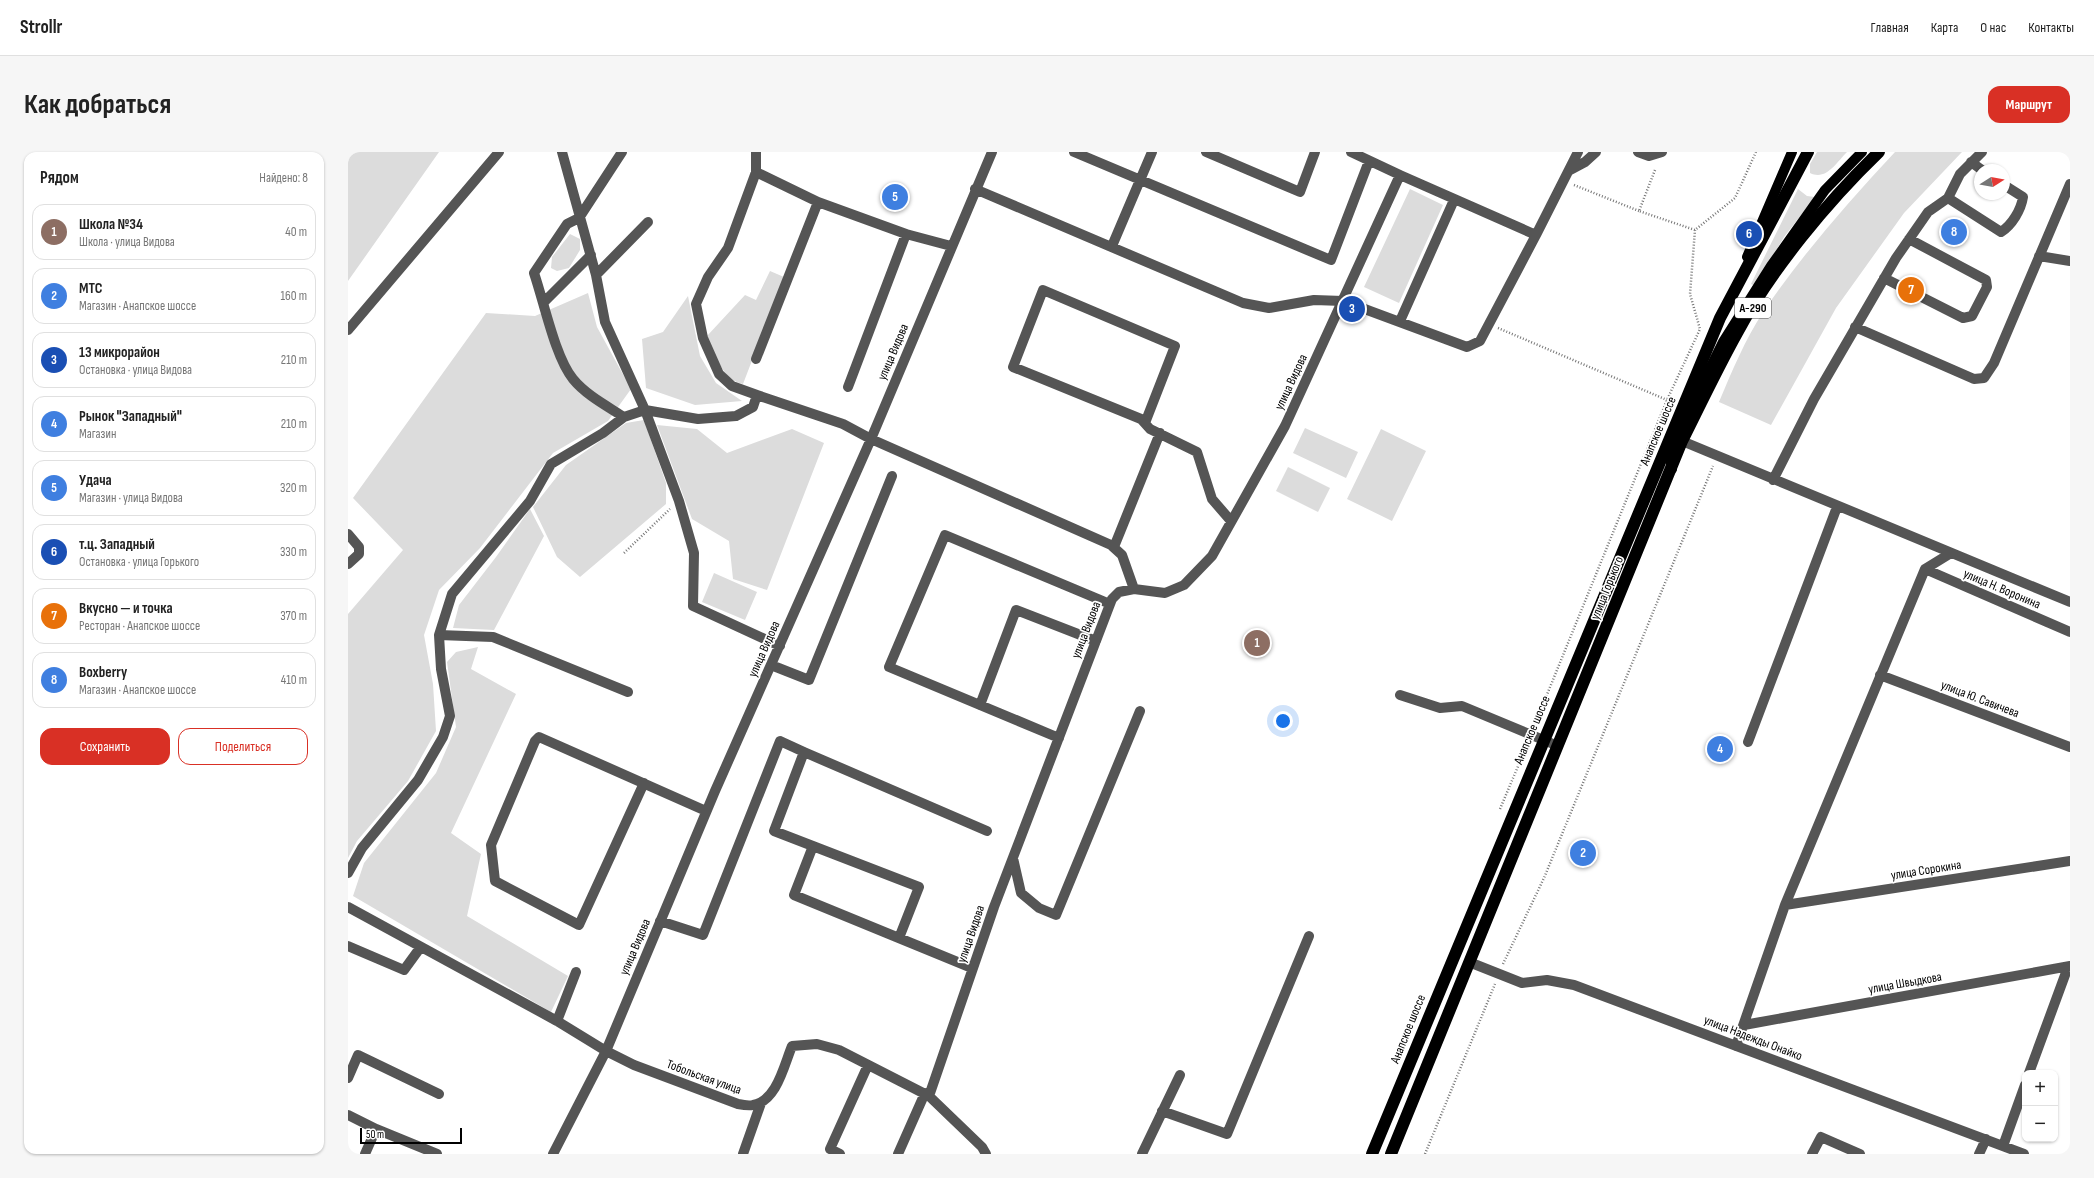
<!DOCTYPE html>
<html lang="ru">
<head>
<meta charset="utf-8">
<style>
  :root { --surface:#fff; --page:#f6f6f6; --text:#222; --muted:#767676; --line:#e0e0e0; --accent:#d93025 }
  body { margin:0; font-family:"Sofia Sans Condensed",sans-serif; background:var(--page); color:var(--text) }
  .controls { position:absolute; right:12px; bottom:12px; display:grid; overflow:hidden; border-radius:8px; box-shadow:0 1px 3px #0004 }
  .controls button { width:36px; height:36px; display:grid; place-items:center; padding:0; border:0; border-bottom:1px solid var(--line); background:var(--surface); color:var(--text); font:20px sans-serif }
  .compass { position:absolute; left:1626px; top:12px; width:36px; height:36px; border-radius:50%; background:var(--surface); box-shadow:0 1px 3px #0004; rotate:79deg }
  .scale { position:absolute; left:12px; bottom:10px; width:102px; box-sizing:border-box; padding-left:4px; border:2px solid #000; border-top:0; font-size:11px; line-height:14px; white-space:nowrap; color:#000; -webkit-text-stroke:3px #fff; paint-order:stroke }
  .you { position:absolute; left:935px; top:569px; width:14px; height:14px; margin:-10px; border:3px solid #fff; border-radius:50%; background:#1a73e8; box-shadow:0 0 0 6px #1a73e833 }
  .badge { display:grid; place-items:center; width:26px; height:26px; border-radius:50%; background:var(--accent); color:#fff; font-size:13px; font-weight:700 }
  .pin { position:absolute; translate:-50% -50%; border:2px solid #fff; box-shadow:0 1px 4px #0006 }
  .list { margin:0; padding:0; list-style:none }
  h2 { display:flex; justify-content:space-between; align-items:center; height:52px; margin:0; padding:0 16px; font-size:17px }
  h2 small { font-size:13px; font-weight:400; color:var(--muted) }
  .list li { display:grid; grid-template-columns:26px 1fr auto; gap:12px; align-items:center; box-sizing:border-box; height:56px; margin:0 8px 8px; padding:0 8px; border:1px solid var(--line); border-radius:12px }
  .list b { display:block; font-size:15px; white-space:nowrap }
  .list p { margin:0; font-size:13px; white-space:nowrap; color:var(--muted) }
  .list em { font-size:13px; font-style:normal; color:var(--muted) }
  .actions { display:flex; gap:8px; padding:12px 16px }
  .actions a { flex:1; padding:9px 0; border:1px solid var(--accent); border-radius:12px; text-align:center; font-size:14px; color:var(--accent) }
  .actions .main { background:var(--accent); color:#fff }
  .map { position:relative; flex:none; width:1722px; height:1002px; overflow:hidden; border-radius:12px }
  header { display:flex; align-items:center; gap:24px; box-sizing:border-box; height:56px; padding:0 20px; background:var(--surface); border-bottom:1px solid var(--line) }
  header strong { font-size:19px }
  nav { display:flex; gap:22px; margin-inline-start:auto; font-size:14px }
  .intro { display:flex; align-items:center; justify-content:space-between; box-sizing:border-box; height:96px; padding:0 24px }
  h1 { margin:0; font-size:28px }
  .button { padding:10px 18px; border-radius:12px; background:var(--accent); color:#fff; font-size:14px; font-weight:700 }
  main { display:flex; gap:24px; padding:0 24px }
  aside { flex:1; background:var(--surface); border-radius:12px; box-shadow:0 1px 3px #0004 }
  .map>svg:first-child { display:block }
  .green { fill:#dcdcdc }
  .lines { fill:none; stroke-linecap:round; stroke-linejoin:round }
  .path { stroke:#777; stroke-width:2.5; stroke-dasharray:1 2; stroke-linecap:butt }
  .minor { stroke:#555; stroke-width:10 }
  .major { stroke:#000; stroke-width:10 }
  .highway { stroke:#000; stroke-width:12 }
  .labels { text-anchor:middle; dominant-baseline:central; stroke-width:3.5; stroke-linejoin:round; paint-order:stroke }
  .shield { fill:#fff; stroke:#4c4c4c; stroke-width:1 }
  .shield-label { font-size:12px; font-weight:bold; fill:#000 }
  .street-label { font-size:13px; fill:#000; stroke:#fff }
</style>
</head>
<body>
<header>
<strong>Strollr</strong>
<nav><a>Главная</a><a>Карта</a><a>О нас</a><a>Контакты</a></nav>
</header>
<div class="intro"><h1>Как добраться</h1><a class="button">Маршрут</a></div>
<main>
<aside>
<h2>Рядом<small>Найдено: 8</small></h2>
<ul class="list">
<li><span class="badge" style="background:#8d6e63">1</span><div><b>Школа №34</b><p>Школа · улица Видова</p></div><em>40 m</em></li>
<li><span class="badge" style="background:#3f7fe0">2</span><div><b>МТС</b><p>Магазин · Анапское шоссе</p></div><em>160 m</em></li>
<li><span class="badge" style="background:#1a4fb4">3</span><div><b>13 микрорайон</b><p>Остановка · улица Видова</p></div><em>210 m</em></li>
<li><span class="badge" style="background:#3f7fe0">4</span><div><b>Рынок &quot;Западный&quot;</b><p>Магазин</p></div><em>210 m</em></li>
<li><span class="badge" style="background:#3f7fe0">5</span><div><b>Удача</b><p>Магазин · улица Видова</p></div><em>320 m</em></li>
<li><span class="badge" style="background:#1a4fb4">6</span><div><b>т.ц. Западный</b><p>Остановка · улица Горького</p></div><em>330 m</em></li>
<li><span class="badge" style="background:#e8710a">7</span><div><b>Вкусно — и точка</b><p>Ресторан · Анапское шоссе</p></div><em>370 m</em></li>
<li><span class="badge" style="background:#3f7fe0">8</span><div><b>Boxberry</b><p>Магазин · Анапское шоссе</p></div><em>410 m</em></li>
</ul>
<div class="actions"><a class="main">Сохранить</a><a>Поделиться</a></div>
</aside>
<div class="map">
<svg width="1722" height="1002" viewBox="0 0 1722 1002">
  <rect width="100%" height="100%" fill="#fff"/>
  <!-- green -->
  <path class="green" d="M 0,0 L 91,0 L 0,129 Z
    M 1469,0 L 1499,0 C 1488,11 1478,29 1462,21 L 1462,12 Z
    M 1547,0 L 1614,0 L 1556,61 L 1488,156 L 1423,273 L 1371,250 C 1384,219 1397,188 1415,160 C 1454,103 1500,50 1547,0 Z
    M 1062,37 L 1095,53 L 1051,151 L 1016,135 Z
    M 1450,37 L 1459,44 L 1467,45 L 1436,85 L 1407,134 L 1403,132 Z
    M 222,82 L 232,87 L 232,98 L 221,116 L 209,119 L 203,116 L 204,105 Z
    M 422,119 L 436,125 L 395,232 C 374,228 367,202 359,184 L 397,143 L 408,148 Z
    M 240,141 L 249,175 L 283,237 L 260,269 L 205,301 L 132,396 L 91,438 L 76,483 L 85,532 L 88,579 L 60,629 L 9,689 L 0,706 L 0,462 L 55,398 L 5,346 L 138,161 L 187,164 Z
    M 340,144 L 352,204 L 368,231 L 394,249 L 347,253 L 298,236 L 294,187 L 315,180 Z
    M 296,268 L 318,331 L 318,352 L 232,425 L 209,405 L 185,355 L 218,313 L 278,271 Z
    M 309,273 L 349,277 L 379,301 L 444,277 L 476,291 L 419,438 L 385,427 L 381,389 L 344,367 Z
    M 957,276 L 1010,300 L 998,326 L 945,301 Z
    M 1033,277 L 1078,299 L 1044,369 L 999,347 Z
    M 940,315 L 982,336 L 970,360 L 928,339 Z
    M 182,357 L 196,384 L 146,478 L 105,476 L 111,453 L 148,405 Z
    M 366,421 L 409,440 L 397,468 L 354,450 Z
    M 130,495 L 123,517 L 168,542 L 103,681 L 133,702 L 119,764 L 220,824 L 203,860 L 5,744 L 16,711 L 88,621 L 108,575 L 99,510 L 108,500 Z"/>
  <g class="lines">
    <!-- path -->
    <path class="path" d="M 1307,18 L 1291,59 L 1347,78 L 1387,46 L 1408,0
      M 1226,33 L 1291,59
      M 1150,176 L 1319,248
      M 276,401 L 322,357
      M 1187,572 L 1319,248 L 1352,177 L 1342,142 L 1347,78
      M 1152,657 L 1179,593
      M 1155,812 L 1196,726 L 1365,314
      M 1077,1002 L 1147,832"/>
    <!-- minor -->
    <path class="minor" d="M 214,0 L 248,123 L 257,170 L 297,258 L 331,349 L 346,401 L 345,454 L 432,494
      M 274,0 L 231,66 L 219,72 L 186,121 C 196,150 207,205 225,227 C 238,243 259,254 276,265
      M 408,0 L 408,20 L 380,96 L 360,125 L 348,152 L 355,186 L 371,222 L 384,234 L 409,243
      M 726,0 L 983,108 L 1021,9
      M 858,0 L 952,40 L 967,0
      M 1290,0 L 1301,4 L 1314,0
      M 1623,10 L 1634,18
      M 1222,18 L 1237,10 L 1248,0
      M 408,20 L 470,50 L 558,82 L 603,94
      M 1052,23 L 1188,83 L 1230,0
      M 627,37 L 895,151 L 921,156 L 966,148 L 995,149 L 1119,195 L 1132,189 L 1188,83
      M 1600,46 L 1653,80 C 1664,73 1673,58 1675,45 L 1656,33
      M 764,94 L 804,0
      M 1691,104 L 1722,109
      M 248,123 L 300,70
      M 1536,126 L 1615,166 L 1624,164 L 1639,135 L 1638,128 L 1561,87
      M 196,150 L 243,103
      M 1052,169 L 1106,48
      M 1507,175 L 1626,227 L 1636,226 L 1646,211 L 1722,32
      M 0,178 L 151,0
      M 408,207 L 470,50
      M 500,235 L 558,82
      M 797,271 L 827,194 L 695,138 L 665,215 L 793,267 L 802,277 L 849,300 L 864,347 L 883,369
      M 1334,289 L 1722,450
      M 1425,328 L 1466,247 L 1548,106 L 1580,60 L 1600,46 L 1612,22 L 1634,0
      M 0,382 L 11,395 L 11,402 L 0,412
      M 766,395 L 812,281
      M 1577,417 L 1722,480
      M 91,483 L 145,485 L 280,540
      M 423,513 L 461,528 L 544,324
      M 1532,523 L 1722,595
      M 1052,543 L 1092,556 L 1114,554 L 1210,594
      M 632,553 L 668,458 L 748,489
      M 711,586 L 541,515 L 597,383 L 762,452
      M 1400,590 L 1489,355
      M 296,631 L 231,773 L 147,729 L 143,693 L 187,589 L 191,585 L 358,659
      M 465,694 L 446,743 L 624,816
      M 665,706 L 673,741 L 691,756 L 708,763 L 792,559
      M 0,721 L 14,696 L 70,628 L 95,585 L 102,564 L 93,517 L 91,483 L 104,442 L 182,349 L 203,312 L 255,281 L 276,265 L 297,258 L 350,267 L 388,264 L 405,255 L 409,243 L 495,272 L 523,287 L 763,393 L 774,403 L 786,437
      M 1437,753 L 1722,709
      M 0,755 L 209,869 L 258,899 L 286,913 L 390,952 C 395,953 401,954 405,953 C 429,949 436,913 444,894 L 469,892 L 491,898 L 581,944 L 634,995 L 638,1002
      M 312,769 L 355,783 L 432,589 L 456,600
      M 551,786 L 571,735 L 426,679 L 456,600 L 639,679
      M 0,794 L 56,818 L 72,796
      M 1121,810 L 1174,831 L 1199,828 L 1226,833 L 1676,1002
      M 209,869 L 228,820
      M 1396,873 L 1722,814
      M 1388,894 L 1437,753 L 1577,417 L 1603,401
      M 1681,921 L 1720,815
      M 0,926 L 10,903 L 91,942
      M 581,944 L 646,755 L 764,447 L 771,440 L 786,437 L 817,441 L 836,433 L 864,404 L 937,274 L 1052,23 L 1003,0
      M 814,959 L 879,982 L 961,784
      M 0,963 L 28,977
      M 1655,994 L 1677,933
      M 17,1002 L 28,977 L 89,1002
      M 205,1002 L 258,899 L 367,639 L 523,287 L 644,0
      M 395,1002 L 413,951
      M 492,1002 L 482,997 L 520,913
      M 550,1002 L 577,941
      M 794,1002 L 832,923
      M 1464,1002 L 1473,985 L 1512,1002
      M 1631,1002 L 1638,987"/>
    <!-- major -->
    <path class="major" d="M 1399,105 L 1444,0
      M 1324,317 L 1321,299 L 1375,190 L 1423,114 L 1477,38 L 1514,0"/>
    <!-- highway -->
    <path class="highway" d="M 1024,1002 L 1372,166 L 1460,0
      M 1043,1002 L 1334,289 C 1352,253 1369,217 1389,181 C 1423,118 1479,50 1531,0"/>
  </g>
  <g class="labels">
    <!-- shield labels -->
    <rect class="shield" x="1387" y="146" width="36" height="20" rx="3"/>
    <g class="shield-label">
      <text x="1405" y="156">А-290</text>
    </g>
    <!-- street labels -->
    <g class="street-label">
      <text transform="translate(545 200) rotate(-67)">улица Видова</text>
      <text transform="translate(943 230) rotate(-65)">улица Видова</text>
      <text transform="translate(1310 279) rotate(-67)">Анапское шоссе</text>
      <text transform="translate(1259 436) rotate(-68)">улица Горького</text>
      <text transform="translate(1654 437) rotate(23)">улица Н. Воронина</text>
      <text transform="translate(738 478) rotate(-69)">улица Видова</text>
      <text transform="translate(416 497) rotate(-66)">улица Видова</text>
      <text transform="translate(1632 547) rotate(21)">улица Ю. Савичева</text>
      <text transform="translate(1184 578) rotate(-67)">Анапское шоссе</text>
      <text transform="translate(1578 718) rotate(-9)">улица Сорокина</text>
      <text transform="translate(623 782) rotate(-71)">улица Видова</text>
      <text transform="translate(287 795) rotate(-67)">улица Видова</text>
      <text transform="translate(1557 831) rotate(-10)">улица Швыдкова</text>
      <text transform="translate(1060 877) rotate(-68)">Анапское шоссе</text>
      <text transform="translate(1405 886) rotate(21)">улица Надежды Онайко</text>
      <text transform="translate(356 925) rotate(20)">Тобольская улица</text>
    </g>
  </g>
</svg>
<div class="controls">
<button>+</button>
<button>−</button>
</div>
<svg class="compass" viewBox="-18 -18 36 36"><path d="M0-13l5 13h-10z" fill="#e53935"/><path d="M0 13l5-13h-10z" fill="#767676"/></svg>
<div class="scale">50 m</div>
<div class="you"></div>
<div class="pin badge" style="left:909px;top:491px;background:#8d6e63">1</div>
<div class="pin badge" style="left:1235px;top:701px;background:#3f7fe0">2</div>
<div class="pin badge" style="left:1004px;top:157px;background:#1a4fb4">3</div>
<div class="pin badge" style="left:1372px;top:597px;background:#3f7fe0">4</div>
<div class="pin badge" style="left:547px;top:45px;background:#3f7fe0">5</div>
<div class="pin badge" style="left:1401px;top:82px;background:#1a4fb4">6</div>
<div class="pin badge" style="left:1563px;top:138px;background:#e8710a">7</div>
<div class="pin badge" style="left:1606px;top:80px;background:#3f7fe0">8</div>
</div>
</main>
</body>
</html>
